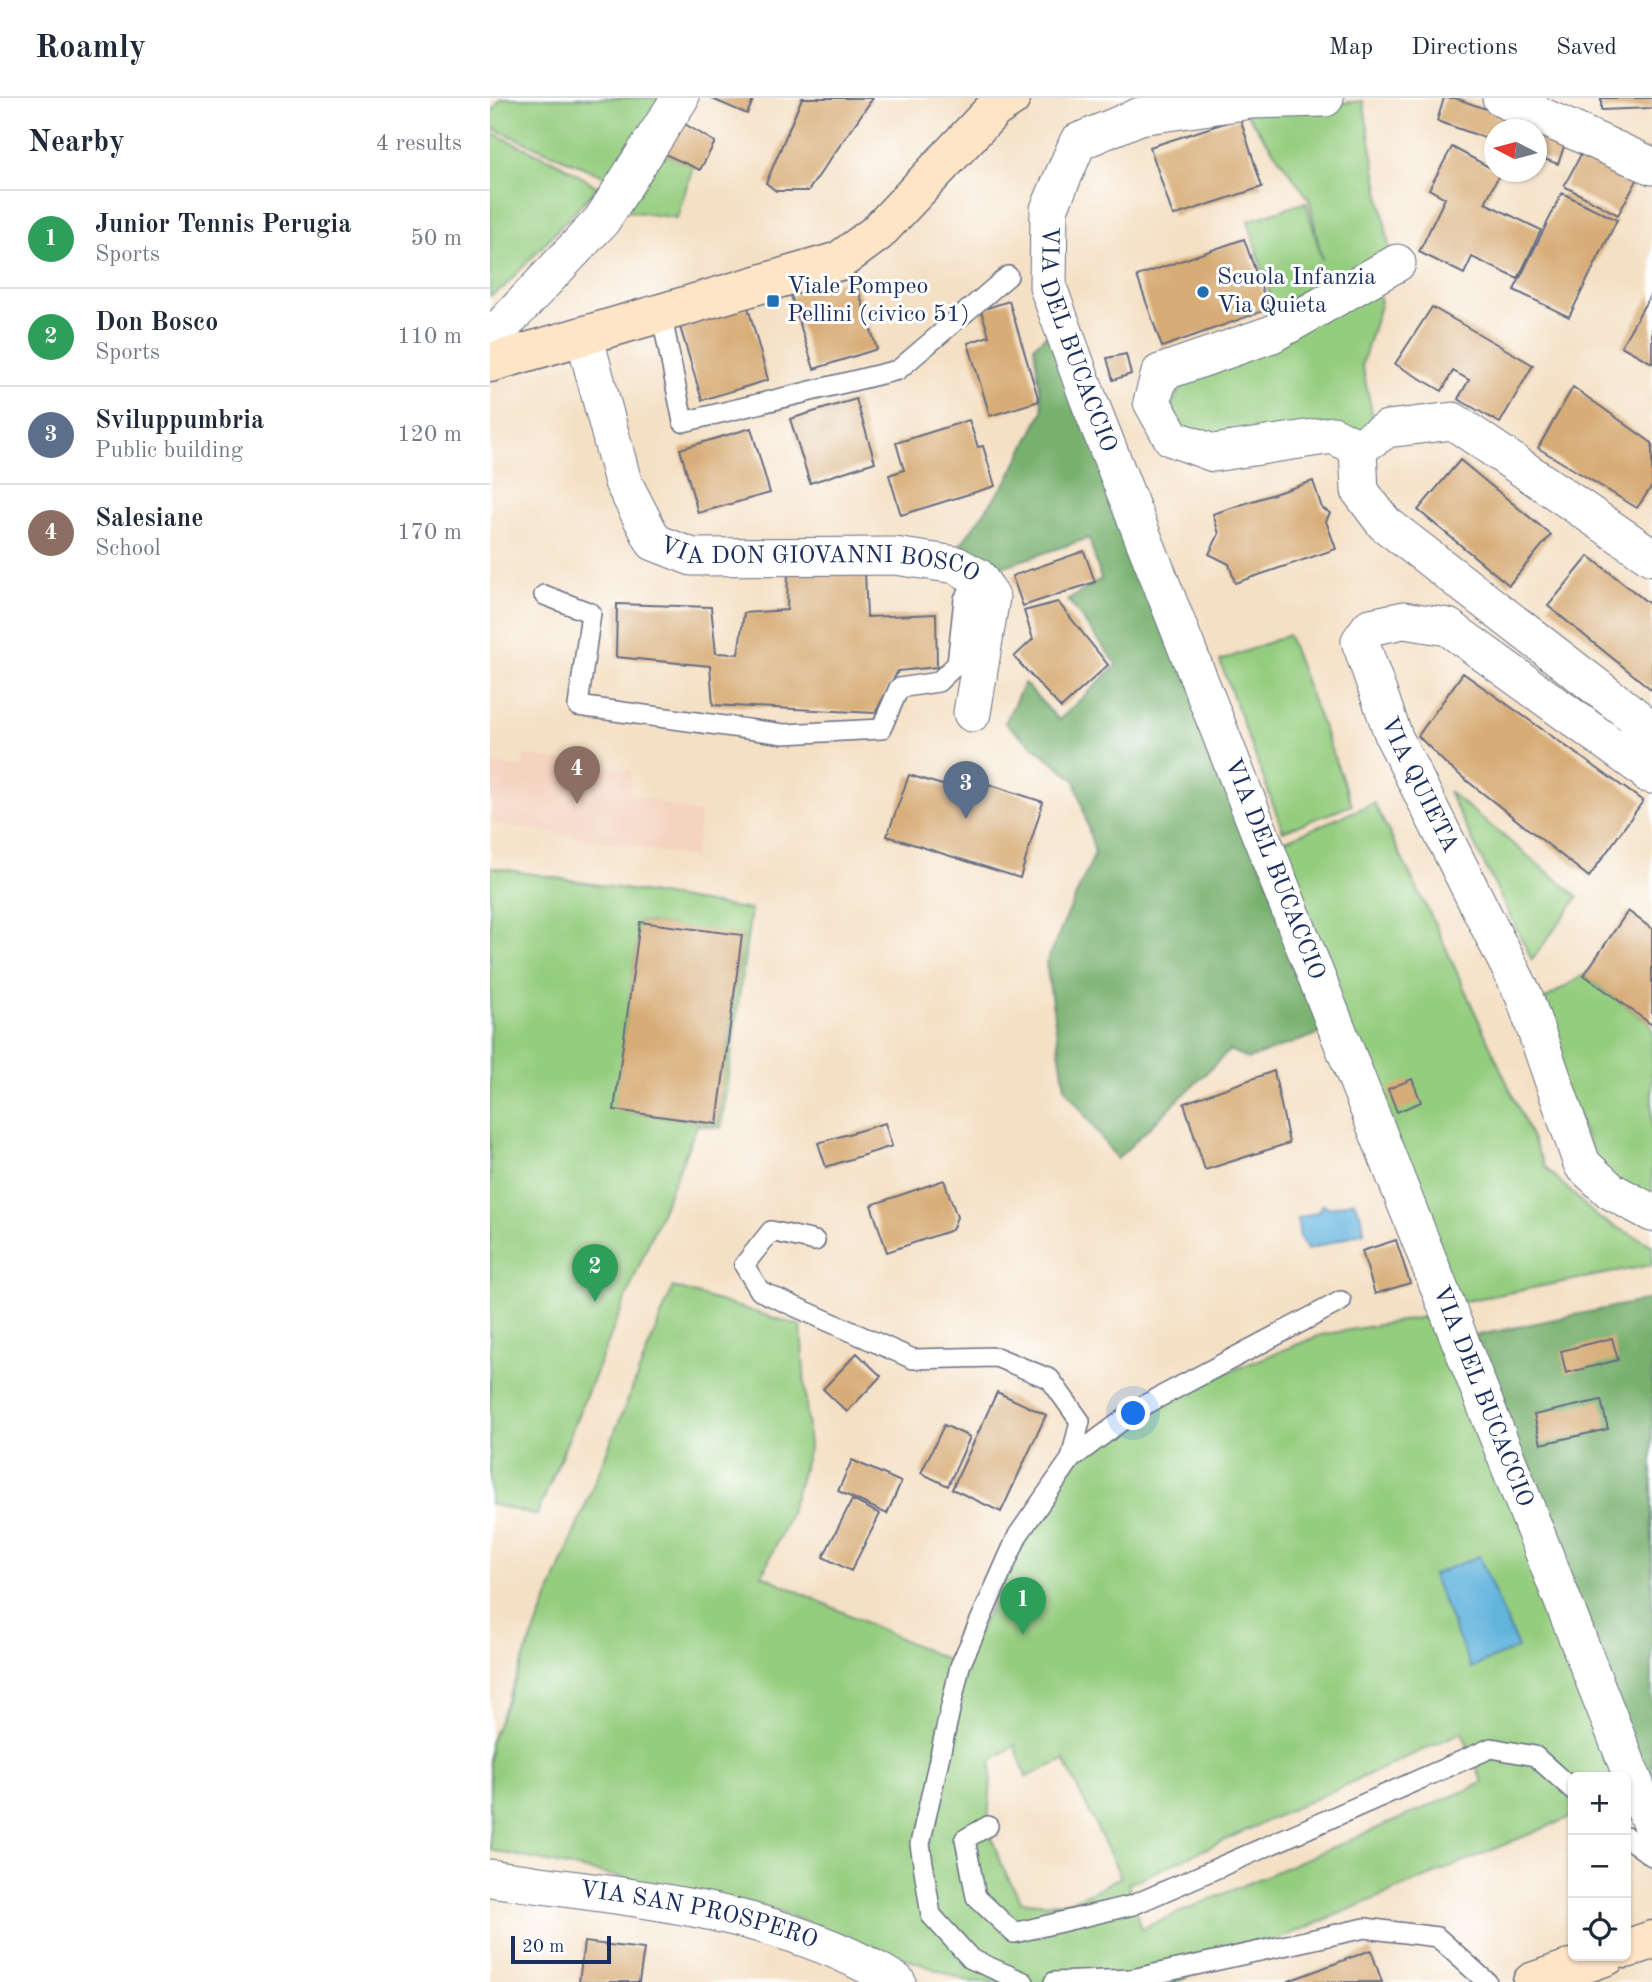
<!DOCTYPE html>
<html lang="en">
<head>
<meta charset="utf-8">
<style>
  :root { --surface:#fff; --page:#f2f2f3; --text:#1f2937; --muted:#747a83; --line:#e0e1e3; --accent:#7c3aed }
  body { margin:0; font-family:"Old Standard TT",serif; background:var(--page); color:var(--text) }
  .controls { position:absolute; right:21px; bottom:21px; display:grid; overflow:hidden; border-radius:10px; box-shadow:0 2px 5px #0004 }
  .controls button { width:63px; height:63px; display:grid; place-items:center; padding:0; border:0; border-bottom:2px solid var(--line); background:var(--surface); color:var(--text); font:35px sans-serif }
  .compass { position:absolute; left:994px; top:21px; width:63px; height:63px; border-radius:50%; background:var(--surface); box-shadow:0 2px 5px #0004; rotate:276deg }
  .scale { position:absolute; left:21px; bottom:18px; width:100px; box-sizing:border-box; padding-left:7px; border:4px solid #1b2f5e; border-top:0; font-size:19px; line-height:24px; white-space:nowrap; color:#1b2f5e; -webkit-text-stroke:5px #fff; paint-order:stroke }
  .you { position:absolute; left:644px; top:1316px; width:24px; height:24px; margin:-18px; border:5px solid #fff; border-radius:50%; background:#1a73e8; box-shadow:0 0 0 10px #1a73e833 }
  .badge { display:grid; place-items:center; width:46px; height:46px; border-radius:50%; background:var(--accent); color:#fff; font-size:23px; font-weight:700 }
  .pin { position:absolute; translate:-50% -58px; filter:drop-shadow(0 2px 4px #0008) }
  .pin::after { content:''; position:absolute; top:37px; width:24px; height:21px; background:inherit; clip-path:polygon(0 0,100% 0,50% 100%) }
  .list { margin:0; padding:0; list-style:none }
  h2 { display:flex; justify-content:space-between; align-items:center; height:91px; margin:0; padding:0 28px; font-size:30px }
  h2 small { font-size:23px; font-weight:400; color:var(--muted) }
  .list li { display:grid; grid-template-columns:46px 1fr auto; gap:21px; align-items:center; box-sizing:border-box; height:98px; padding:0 28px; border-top:2px solid var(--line) }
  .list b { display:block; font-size:26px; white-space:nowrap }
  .list p { margin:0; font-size:23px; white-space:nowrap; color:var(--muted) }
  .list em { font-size:23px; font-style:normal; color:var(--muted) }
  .icon { flex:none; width:38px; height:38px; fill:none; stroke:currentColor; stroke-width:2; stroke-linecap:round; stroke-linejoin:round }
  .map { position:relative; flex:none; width:1162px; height:1884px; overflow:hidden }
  header { display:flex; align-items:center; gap:42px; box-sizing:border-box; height:98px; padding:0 35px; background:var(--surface); border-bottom:2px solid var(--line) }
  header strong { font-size:33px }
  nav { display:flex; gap:38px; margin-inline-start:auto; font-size:24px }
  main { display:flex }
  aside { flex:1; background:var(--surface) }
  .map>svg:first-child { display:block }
  .built { fill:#f4d3c0 }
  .green { fill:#95cd7f; stroke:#587e6e; stroke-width:2; fill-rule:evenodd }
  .forest { fill:#78b06e; stroke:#4a7066; stroke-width:2 }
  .water { fill:#62b4dd; stroke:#3e729e; stroke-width:2 }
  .building { fill:#d7ac76 }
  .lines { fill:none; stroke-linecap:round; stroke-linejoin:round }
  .lane-casing { stroke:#676d82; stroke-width:22 }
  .street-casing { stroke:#676d82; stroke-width:39 }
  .secondary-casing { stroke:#676d82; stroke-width:41 }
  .lane { stroke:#fff; stroke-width:19 }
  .street { stroke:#fff; stroke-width:37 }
  .secondary { stroke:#fee5c5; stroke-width:38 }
  .poi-dot { fill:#1f6fb2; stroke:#fff; stroke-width:2.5 }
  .labels { text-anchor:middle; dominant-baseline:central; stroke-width:6; stroke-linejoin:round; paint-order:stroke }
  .poi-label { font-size:24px; fill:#1b2f5e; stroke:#fff; text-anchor:start }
  .street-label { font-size:24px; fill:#1b2f5e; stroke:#fff }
</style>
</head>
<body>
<header>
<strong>Roamly</strong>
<nav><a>Map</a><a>Directions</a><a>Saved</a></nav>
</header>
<main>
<aside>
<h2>Nearby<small>4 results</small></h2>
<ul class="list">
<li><span class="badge" style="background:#2e9e5b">1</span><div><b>Junior Tennis Perugia</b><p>Sports</p></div><em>50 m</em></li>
<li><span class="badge" style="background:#2e9e5b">2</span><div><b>Don Bosco</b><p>Sports</p></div><em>110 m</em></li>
<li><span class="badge" style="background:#5c6f8a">3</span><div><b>Sviluppumbria</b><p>Public building</p></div><em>120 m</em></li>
<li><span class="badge" style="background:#8d6e63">4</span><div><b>Salesiane</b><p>School</p></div><em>170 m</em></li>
</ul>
</aside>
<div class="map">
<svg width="1162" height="1884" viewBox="0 0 1162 1884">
  <rect width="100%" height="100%" fill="#fff"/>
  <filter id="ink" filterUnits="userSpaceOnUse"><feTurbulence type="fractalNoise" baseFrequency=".0143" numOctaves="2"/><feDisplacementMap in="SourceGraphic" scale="14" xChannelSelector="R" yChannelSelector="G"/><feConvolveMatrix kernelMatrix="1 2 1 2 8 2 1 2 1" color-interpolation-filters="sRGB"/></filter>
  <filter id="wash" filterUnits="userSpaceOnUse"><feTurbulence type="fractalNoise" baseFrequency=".00686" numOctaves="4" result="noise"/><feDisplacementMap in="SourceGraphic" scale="28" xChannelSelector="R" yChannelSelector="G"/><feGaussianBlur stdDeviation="1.57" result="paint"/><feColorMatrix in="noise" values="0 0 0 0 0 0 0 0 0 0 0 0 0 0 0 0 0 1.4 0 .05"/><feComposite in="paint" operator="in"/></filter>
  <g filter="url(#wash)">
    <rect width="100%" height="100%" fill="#f4e0c4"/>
    <!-- built -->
    <path class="built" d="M 34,657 L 142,673 L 139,695 L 211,717 L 204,759 L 0,725 L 0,665 L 32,670 Z"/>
    <!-- green -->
    <path class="green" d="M 11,0 L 179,0 L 132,66 L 116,79 L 0,29 L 0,17 Z
      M 873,3 L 901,159 L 783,207 L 758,123 L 816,104 L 832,162 L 819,101 L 755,14 Z
      M 0,34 L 70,66 L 108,89 L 14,189 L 0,198 Z
      M 168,53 L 203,68 L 187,120 L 137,113 Z
      M 885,188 L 891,204 L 872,266 L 884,325 L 863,339 L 726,345 L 690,335 L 680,311 L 696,279 Z
      M 798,537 L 862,707 L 793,733 L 730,563 Z
      M 958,693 L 1088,799 L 1042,862 Z
      M 884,705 L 945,826 L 1055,1069 L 1107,1119 L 1162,1147 L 1162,1167 L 965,1205 L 786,746 Z
      M 0,769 L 261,812 L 231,1030 L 207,1027 L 47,1417 L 0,1406 ZM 150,824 L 252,838 L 227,1026 L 125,1012 Z
      M 1094,877 L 1162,927 L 1162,1112 L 1121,1093 L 1037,912 Z
      M 183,1189 L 311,1228 L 319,1351 L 299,1418 L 272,1477 L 470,1568 L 571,1375 L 649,1310 L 831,1237 L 952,1216 L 1130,1679 L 1083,1679 L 1083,1718 L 686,1884 L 480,1884 L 274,1809 L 0,1752 L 0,1645 ZM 972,1634 L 993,1685 L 651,1831 L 638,1786 ZM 525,1647 L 536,1679 L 574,1662 L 631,1779 C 591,1799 578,1811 531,1803 L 511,1767 L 498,1728 L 502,1662 Z"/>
    <!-- forest -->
    <path class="forest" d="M 561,233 L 837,933 L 758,961 L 740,952 L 627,1061 L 575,990 L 556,865 L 605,755 L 585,682 L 515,625 L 534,585 L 569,622 L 627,567 L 578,502 L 611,481 L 599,440 L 506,471 L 471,446 L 519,380 L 553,313 L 544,248 Z
      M 1162,1201 L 1162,1697 L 984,1238 Z"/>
    <!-- water -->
    <path class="water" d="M 864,1103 L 872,1120 L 874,1134 L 817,1152 L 810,1140 L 807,1121 L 828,1114 L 832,1106 L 841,1110 Z
      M 989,1458 L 1028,1550 L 981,1570 L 942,1477 Z"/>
    <g id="blocks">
      <!-- building -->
      <path class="building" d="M 220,0 L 264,0 L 257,16 Z
        M 312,0 L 383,0 L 318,93 L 286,93 L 276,85 Z
        M 954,0 L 965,0 L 1077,40 L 1068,66 L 1046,58 L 1046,32 L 1004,32 L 1004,43 L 947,23 Z
        M 1111,0 L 1162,0 L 1162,10 L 1111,12 Z
        M 750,20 L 772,89 L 683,118 L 660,49 Z
        M 188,22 L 225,44 L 210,72 L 168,53 Z
        M 1096,47 L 1150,77 L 1128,117 L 1074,88 Z
        M 962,49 L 1010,75 L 995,105 L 1051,132 L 1028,181 L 982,159 L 974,176 L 929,154 L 955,100 L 939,91 Z
        M 1072,95 L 1127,122 L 1079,219 L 1024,192 Z
        M 754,141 L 779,211 L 672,249 L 647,178 Z
        M 364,179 L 387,251 L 324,271 L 301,198 Z
        M 1162,194 L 1162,265 L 1131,248 Z
        M 519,203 L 549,303 L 500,318 L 478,245 L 499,238 L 491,212 Z
        M 258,209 L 278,282 L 212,302 L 190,229 Z
        M 942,209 L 1043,267 L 1010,325 L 968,301 L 979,282 L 963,273 L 952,293 L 905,266 Z
        M 636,256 L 641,276 L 623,282 L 617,260 Z
        M 1083,289 L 1162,345 L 1162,388 L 1147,410 L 1048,350 Z
        M 366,301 L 385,364 L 320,385 L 300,321 Z
        M 479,322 L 488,349 L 493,348 L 505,388 L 411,417 L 399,377 L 414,372 L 406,345 Z
        M 261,330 L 280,395 L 208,415 L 190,351 Z
        M 970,362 L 1061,437 L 1019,487 L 928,412 Z
        M 823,383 L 832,410 L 840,415 L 836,423 L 846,451 L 745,485 L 739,466 L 719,456 L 729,436 L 723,416 Z
        M 594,453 L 605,484 L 533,508 L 522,478 Z
        M 1099,458 L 1162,508 L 1162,592 L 1058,508 Z
        M 298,470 L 375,474 L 377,519 L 446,516 L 447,569 L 408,573 L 385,615 L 223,607 L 220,568 L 126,559 L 127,506 L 221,509 L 226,555 L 248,556 L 254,515 L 297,512 Z
        M 568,504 L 618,567 L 571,610 L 524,559 L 543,541 L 534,513 Z
        M 973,575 L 1153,703 L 1099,779 L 957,667 L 928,638 Z
        M 419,677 L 472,693 L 477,679 L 553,704 L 530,780 L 397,738 Z
        M 1138,813 L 1162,831 L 1162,927 L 1094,877 Z
        M 150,824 L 252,837 L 227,1026 L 124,1012 Z
        M 784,973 L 799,1045 L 715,1072 L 694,1005 Z
        M 922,981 L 931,1004 L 907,1014 L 898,991 Z
        M 395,1025 L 402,1048 L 336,1069 L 328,1045 Z
        M 454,1082 L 467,1119 L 462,1132 L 397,1154 L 381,1107 Z
        M 906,1142 L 920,1185 L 885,1196 L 872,1153 Z
        M 1122,1240 L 1128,1262 L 1076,1275 L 1071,1253 Z
        M 367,1255 L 391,1278 L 357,1314 L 333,1291 Z
        M 507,1294 L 556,1317 L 511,1414 L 462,1391 Z
        M 1111,1302 L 1118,1331 L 1051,1346 L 1044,1317 Z
        M 454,1327 L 480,1339 L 458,1388 L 431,1375 Z
        M 362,1362 L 411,1384 L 397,1416 L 348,1393 Z
        M 362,1402 L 390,1416 L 361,1473 L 333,1459 Z
        M 94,1844 L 154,1851 L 149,1884 L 89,1884 Z
        M 881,1852 L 892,1884 L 796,1884 Z"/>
    </g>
  </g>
  <g filter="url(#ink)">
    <use href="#blocks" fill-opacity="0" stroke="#676d82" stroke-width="2"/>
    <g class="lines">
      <defs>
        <path id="lane" d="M 171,214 L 193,324 L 408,272 L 518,178
          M 54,497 L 101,515 L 88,608 L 294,636 L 391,631 L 409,590 L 448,584 L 467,566 L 474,501 L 488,479
          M 325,1143 L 281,1133 L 254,1167 L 270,1193 L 423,1261 L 506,1259 L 560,1281 L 590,1323 L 581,1361
          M 498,1728 L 475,1741 L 486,1799 L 524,1835 L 643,1807 L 1001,1650 L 1045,1658 L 1083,1692
          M 1136,1739 L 1162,1758
          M 534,1884 L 481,1861 L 441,1817 L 430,1746 L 470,1568 L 528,1437 L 581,1361 L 649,1310 L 851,1203
          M 564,1884 L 642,1881 L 875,1830 L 947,1839 L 997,1884"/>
        <g id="street">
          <path id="s1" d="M 835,0 L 762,2 L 650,18 L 588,44 L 559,111 L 558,189 L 598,300 L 1162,1729"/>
          <path d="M 1011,0 L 1162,68"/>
          <path id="s2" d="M 94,237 L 133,384 L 164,444 L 202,459 L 405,458 L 466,467 L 488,479 L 501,499 L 482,615"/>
          <path d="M 0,241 L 112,122 L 190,0"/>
          <path d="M 868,350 L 843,337 L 723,355 L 682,340 L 662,304 L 670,275 L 782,236 L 907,165"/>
          <path d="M 868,350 L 870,393 L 894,425 L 1147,620 L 1158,676"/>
          <path d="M 868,350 L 897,331 L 963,323 L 1162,459"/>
          <path id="s3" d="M 1162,677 L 958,529 L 914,522 L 880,529 L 870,543 L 904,639 L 1034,898 L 1092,1066 L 1121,1093 L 1162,1115"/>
          <path id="s4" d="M 0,1780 C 137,1800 287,1809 407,1884"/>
        </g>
        <path id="secondary" d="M 0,265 L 349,163 L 387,135 L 504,11 L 521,0
          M 1136,1851 L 1162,1842
          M 1042,1884 L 1117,1858"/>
      </defs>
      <!-- lane casing -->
      <use href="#lane" class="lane-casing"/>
      <!-- street casing -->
      <use href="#street" class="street-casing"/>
      <!-- secondary casing -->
      <use href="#secondary" class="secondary-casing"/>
      <!-- lane -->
      <use href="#lane" class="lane"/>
      <!-- street -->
      <use href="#street" class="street"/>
      <!-- secondary -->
      <use href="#secondary" class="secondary"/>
    </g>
  </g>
  <!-- markers -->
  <g class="poi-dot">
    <circle cx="713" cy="194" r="7"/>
    <rect x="276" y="196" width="14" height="14" rx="3.5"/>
  </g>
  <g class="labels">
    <!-- poi labels -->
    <g class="poi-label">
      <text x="727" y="180">Scuola Infanzia<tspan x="727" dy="28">Via Quieta</tspan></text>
      <text x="297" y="189">Viale Pompeo<tspan x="297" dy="28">Pellini (civico 51)</tspan></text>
    </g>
    <!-- street labels -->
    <g class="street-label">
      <text stroke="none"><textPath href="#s1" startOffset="462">VIA DEL BUCACCIO</textPath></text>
      <text stroke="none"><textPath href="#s2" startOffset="388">VIA DON GIOVANNI BOSCO</textPath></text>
      <text stroke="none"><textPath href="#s3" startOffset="504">VIA QUIETA</textPath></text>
      <text stroke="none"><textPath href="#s1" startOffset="1029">VIA DEL BUCACCIO</textPath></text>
      <text stroke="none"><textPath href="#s1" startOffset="1596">VIA DEL BUCACCIO</textPath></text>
      <text stroke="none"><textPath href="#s4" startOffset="212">VIA SAN PROSPERO</textPath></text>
    </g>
  </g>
</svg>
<div class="controls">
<button>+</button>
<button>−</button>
<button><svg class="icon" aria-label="locate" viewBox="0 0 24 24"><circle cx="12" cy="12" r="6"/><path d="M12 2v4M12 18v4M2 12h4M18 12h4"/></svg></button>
</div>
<svg class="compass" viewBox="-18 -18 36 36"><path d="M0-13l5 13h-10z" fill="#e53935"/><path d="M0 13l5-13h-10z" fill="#747a83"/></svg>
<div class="scale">20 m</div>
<div class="you"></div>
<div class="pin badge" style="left:533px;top:1537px;background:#2e9e5b">1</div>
<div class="pin badge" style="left:105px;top:1204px;background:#2e9e5b">2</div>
<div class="pin badge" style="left:476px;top:721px;background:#5c6f8a">3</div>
<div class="pin badge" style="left:87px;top:706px;background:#8d6e63">4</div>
</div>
</main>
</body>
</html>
